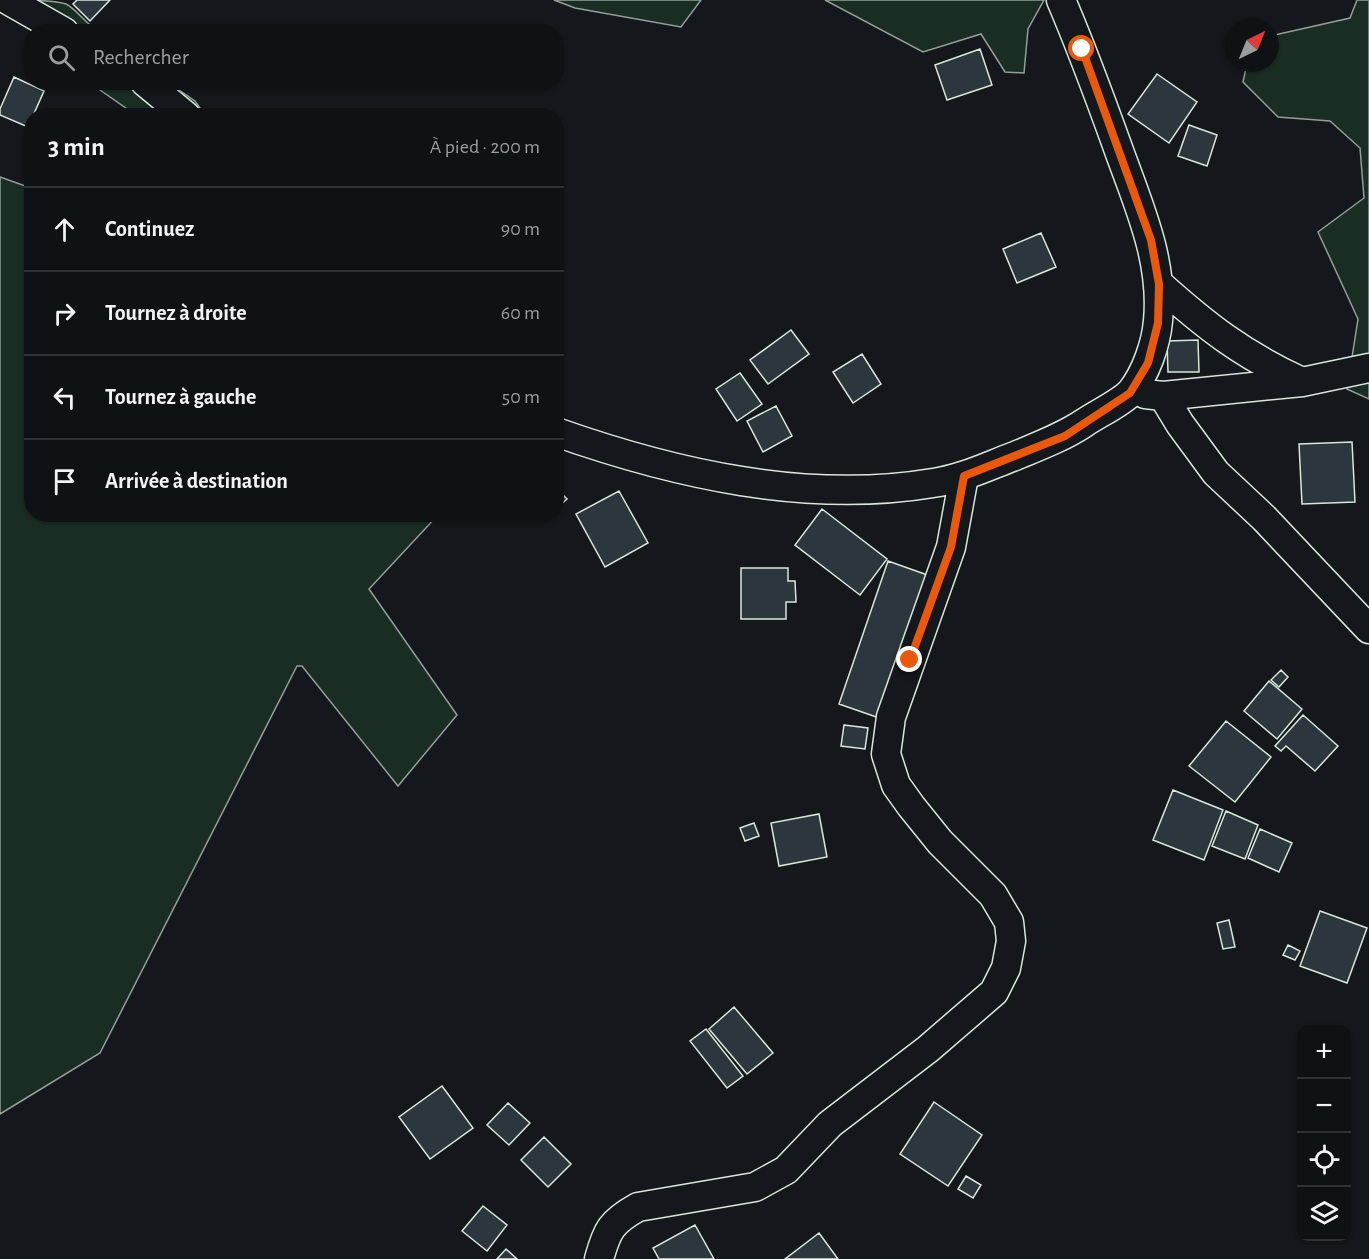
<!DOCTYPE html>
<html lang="fr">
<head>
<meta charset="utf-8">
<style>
  :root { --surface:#0f1215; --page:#181b1e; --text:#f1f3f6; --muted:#9b9ea0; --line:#2f3234 }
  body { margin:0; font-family:"Alegreya Sans",sans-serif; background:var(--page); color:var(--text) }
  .controls { position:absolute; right:18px; bottom:18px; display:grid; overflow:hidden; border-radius:12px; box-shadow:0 2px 4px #0004 }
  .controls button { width:54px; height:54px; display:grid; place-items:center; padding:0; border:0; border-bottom:2px solid var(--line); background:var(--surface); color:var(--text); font:30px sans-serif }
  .compass { position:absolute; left:1225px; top:18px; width:54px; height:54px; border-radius:50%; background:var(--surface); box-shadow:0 2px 4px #0004; rotate:43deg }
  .stop { position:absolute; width:18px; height:18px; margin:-14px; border:4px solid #ea580c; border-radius:50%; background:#fff }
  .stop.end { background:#ea580c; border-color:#fff; box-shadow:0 2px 6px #0008 }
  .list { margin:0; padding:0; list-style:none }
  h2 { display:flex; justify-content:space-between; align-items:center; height:78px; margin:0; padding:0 24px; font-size:26px }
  h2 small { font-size:20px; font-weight:400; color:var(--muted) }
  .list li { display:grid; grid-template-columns:39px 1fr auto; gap:18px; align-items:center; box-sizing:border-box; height:84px; padding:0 24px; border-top:2px solid var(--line) }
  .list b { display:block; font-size:22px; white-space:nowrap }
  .list em { font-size:20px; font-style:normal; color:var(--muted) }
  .icon { flex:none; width:33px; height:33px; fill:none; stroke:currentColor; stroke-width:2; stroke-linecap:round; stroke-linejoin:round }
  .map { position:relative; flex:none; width:1369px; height:1259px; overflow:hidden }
  .search { position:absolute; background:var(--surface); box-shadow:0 2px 4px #0004; left:24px; top:24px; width:540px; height:66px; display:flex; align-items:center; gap:15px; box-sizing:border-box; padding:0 21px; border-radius:24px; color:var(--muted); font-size:22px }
  .panel { position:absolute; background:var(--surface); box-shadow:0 2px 4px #0004; left:24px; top:108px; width:540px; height:414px; border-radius:24px }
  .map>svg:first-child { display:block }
  .green { fill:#1a2d24; stroke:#939e99; stroke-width:1.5 }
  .building { fill:#2c363c; stroke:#d8e6dc; stroke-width:1.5 }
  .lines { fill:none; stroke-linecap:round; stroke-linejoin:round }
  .minor-casing { stroke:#d8e6dc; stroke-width:31 }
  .minor { stroke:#14181c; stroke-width:28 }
  .route { stroke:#ea580c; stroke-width:8 }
</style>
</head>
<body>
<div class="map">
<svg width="1369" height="1259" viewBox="0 0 1369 1259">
  <rect width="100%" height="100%" fill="#14181c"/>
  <!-- green -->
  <path class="green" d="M 14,0 C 29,0 53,0 66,4 C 78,10 86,25 99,31 L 35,31 Z
    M 554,0 L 701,0 L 681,27 L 575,8 Z
    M 825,0 L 1044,0 L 1028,29 L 1024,73 L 1005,72 L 981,34 L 923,52 Z
    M 1357,0 L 1369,0 L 1369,399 L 1347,389 L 1358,319 L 1318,232 L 1364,198 L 1360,148 L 1330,121 L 1278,117 L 1243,82 L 1247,63 L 1270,63 L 1270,36 L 1350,18 Z
    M 90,83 L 169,83 L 195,101 L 205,115 L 136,115 Z
    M 0,177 L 31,188 L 32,514 L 438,515 L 369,589 L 457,715 L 398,786 L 302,666 L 297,666 L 100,1053 L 0,1114 Z"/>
  <!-- building -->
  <path class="building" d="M 77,0 L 110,0 L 90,21 L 73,4 Z
    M 980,49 L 992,85 L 947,100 L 935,65 Z
    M 1157,74 L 1197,102 L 1169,143 L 1128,114 Z
    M 14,77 L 44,91 L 28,127 L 0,115 L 0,109 Z
    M 1189,125 L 1217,135 L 1207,166 L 1178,156 Z
    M 1041,233 L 1056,267 L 1017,283 L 1003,249 Z
    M 791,330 L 809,354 L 768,384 L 750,360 Z
    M 1198,340 L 1199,372 L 1168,372 L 1167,341 Z
    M 862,354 L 881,384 L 853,403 L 833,372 Z
    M 740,373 L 762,404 L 737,421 L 716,389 Z
    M 776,406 L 792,436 L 763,452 L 747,421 Z
    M 1352,442 L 1355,502 L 1302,504 L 1299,444 Z
    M 556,488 L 567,499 L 556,509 Z
    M 619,491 L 648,543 L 605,567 L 576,514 Z
    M 822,509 L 887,559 L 860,595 L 795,545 Z
    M 888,561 L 933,577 L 885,720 L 839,704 Z
    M 741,568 L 788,568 L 788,581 L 795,581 L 796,602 L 786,602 L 786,619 L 741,619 Z
    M 1281,670 L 1288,677 L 1279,687 L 1271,680 Z
    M 1269,681 L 1302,709 L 1277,739 L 1244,711 Z
    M 1303,715 L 1338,746 L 1315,771 L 1286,746 L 1281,751 L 1275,746 Z
    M 1226,721 L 1271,757 L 1235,802 L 1189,766 Z
    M 844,725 L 868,728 L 865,749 L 841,746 Z
    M 1173,790 L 1223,810 L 1204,860 L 1153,840 Z
    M 1226,811 L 1258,825 L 1245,859 L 1212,846 Z
    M 819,814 L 827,857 L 779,866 L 771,823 Z
    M 754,823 L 759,836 L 745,841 L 740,828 Z
    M 1260,829 L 1292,843 L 1279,872 L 1248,858 Z
    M 1320,911 L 1367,928 L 1347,983 L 1300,966 Z
    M 1229,920 L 1235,947 L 1223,949 L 1217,923 Z
    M 1288,945 L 1300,951 L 1295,960 L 1283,955 Z
    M 734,1007 L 773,1053 L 747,1074 L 709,1029 Z
    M 706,1029 L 743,1076 L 727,1088 L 690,1041 Z
    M 442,1086 L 473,1128 L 430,1159 L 399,1117 Z
    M 934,1102 L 982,1135 L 948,1186 L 900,1154 Z
    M 508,1103 L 530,1123 L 509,1145 L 487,1125 Z
    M 544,1137 L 571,1164 L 548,1187 L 521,1160 Z
    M 966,1176 L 981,1185 L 973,1198 L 958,1189 Z
    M 483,1206 L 507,1225 L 487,1251 L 462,1231 Z
    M 695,1225 L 714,1259 L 659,1259 L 653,1248 Z
    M 819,1233 L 838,1259 L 785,1259 Z
    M 506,1249 L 517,1259 L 497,1259 Z"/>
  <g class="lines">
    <defs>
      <path id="minor" d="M 8,0 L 64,32
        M 145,82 L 186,116
        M 1159,284 C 1207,327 1242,354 1300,381
        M 1145,394 L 1163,396 L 1302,382 L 1369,368
        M 1163,396 L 1180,424 L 1216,473 L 1264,518 L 1369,629
        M 556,432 C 675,474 807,504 933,483 C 962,479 988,466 1015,456 C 1039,446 1063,437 1084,423 C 1097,414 1121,403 1131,392 C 1146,373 1156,344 1158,321 C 1164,260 1138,204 1118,148 C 1100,98 1082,49 1061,0
        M 599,1259 C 607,1230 611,1222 638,1207 L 755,1187 L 786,1170 L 830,1124 L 928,1049 L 994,992 L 1006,968 L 1011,941 L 1009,922 L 993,895 L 940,842 L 911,806 L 896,785 L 886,754 L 891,717 L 951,547 L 964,476"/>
    </defs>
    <!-- minor casing -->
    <use href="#minor" class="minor-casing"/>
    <!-- minor -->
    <use href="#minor" class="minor"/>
  </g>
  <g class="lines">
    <!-- route -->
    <path class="route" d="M 910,660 L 951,547 L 964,476 L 1065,436 L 1130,393 L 1148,363 L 1158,323 L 1159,284 L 1151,240 L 1082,49"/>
  </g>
</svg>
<div class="controls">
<button>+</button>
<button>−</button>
<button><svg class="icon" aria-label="locate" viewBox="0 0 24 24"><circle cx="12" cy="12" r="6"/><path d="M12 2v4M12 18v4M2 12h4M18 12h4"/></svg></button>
<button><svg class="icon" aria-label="layers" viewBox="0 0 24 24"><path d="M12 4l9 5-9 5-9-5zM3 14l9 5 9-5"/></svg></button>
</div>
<svg class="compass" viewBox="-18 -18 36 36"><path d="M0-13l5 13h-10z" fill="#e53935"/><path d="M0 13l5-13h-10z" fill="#9b9ea0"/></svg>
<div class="stop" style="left:1082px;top:49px"></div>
<div class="stop end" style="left:910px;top:660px"></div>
<div class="search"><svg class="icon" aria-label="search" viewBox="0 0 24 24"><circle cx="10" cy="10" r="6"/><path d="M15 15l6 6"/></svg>Rechercher</div>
<section class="panel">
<h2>3 min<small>À pied · 200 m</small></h2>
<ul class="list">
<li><svg class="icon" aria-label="ahead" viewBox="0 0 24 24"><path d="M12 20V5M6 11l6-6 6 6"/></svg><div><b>Continuez</b></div><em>90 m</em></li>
<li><svg class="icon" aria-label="right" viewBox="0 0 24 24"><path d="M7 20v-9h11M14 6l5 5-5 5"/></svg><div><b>Tournez à droite</b></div><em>60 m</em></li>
<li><svg class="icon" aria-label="left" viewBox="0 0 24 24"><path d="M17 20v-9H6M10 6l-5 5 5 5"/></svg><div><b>Tournez à gauche</b></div><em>50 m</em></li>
<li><svg class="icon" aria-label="arrive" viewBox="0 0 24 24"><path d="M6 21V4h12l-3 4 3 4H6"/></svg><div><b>Arrivée à destination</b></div></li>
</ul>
</section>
</div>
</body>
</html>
